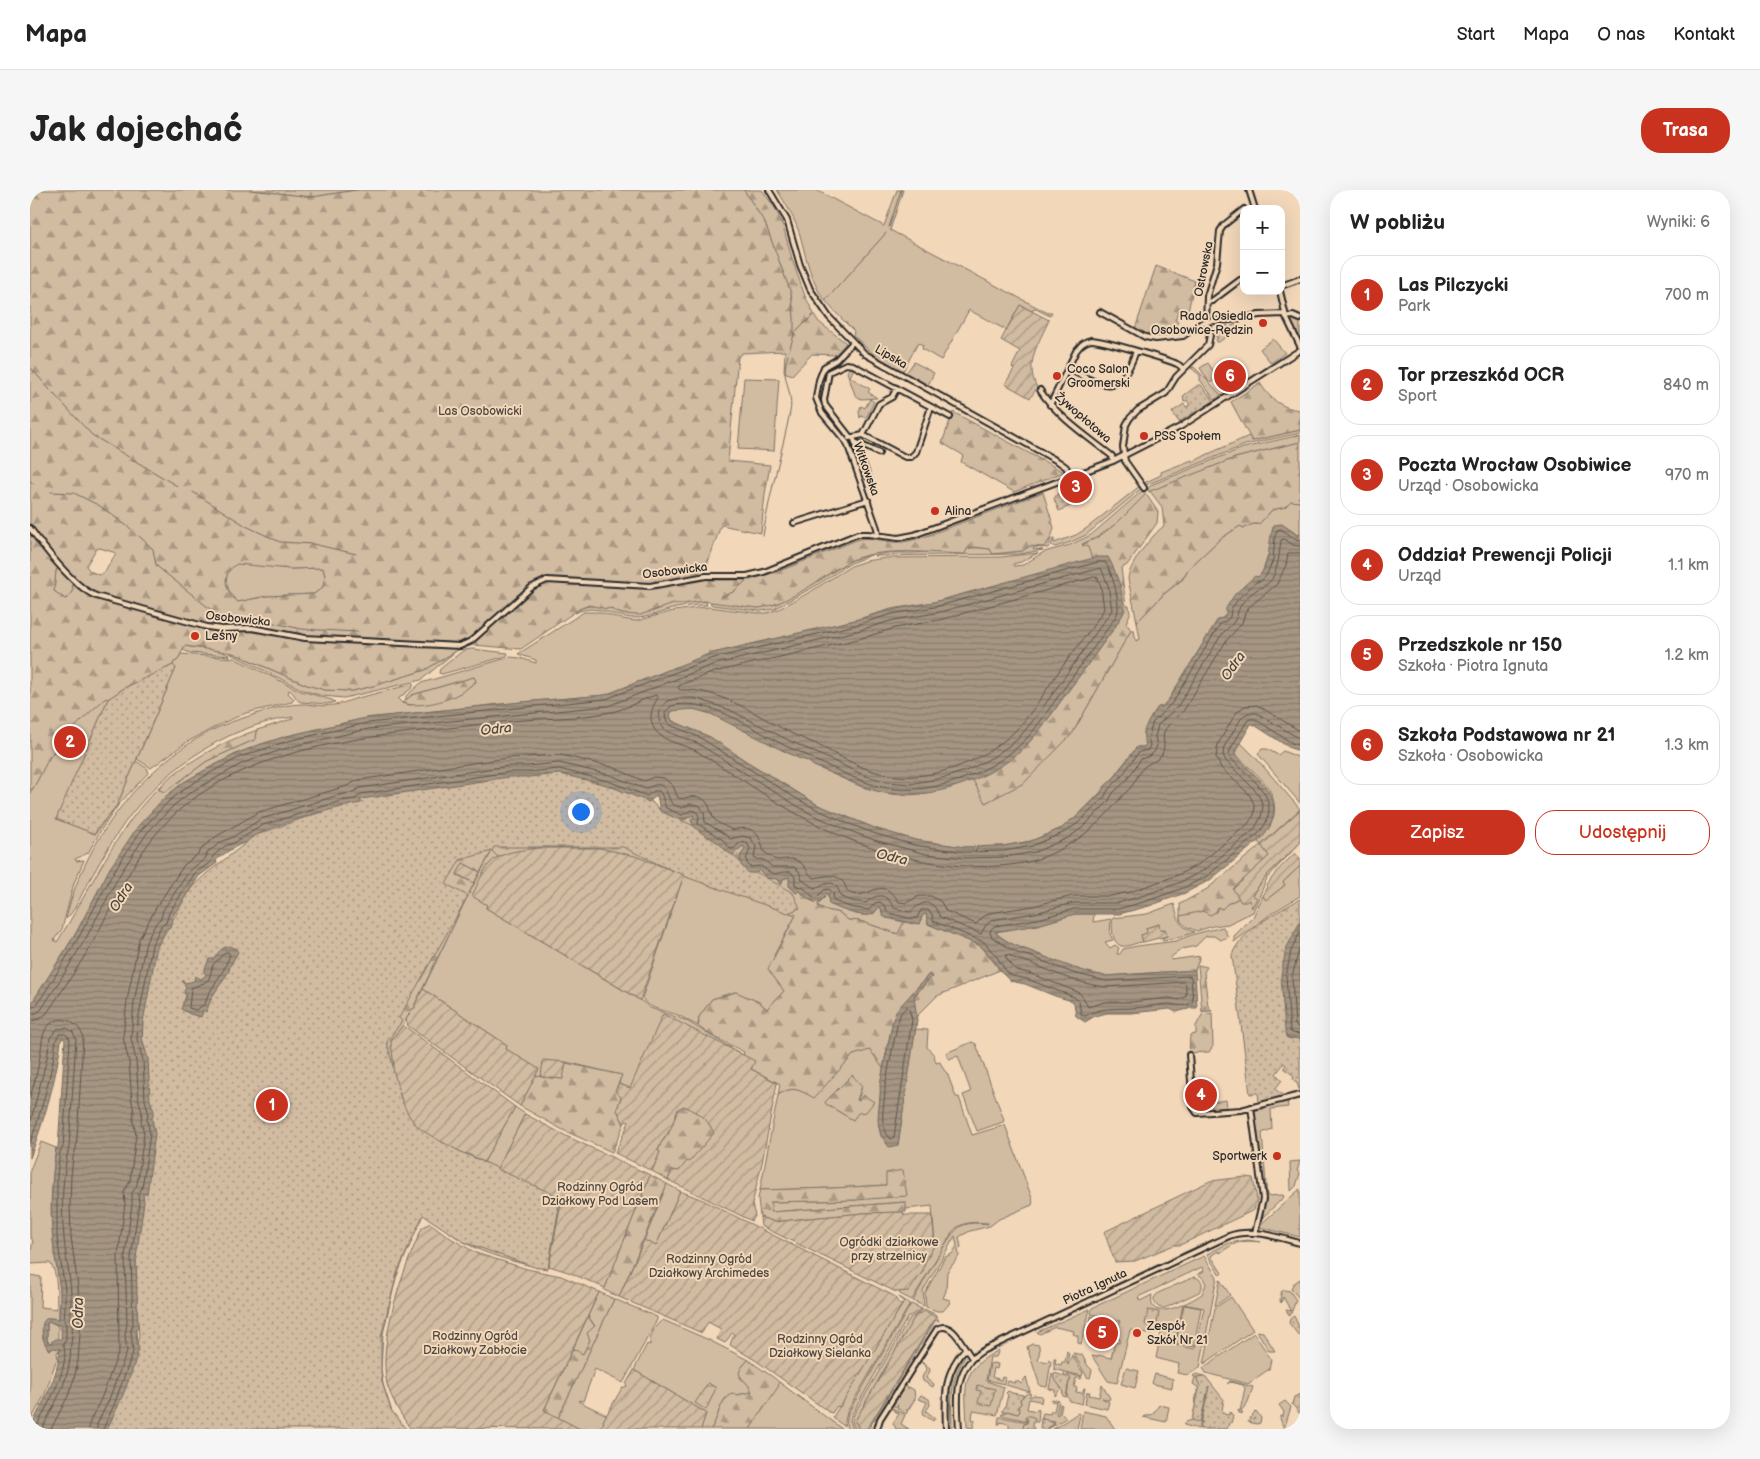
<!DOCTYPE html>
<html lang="pl">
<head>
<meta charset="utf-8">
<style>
  :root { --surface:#fff; --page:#f6f6f6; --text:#222; --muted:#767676; --line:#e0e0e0; --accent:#c8321e }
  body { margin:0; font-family:"Balsamiq Sans",sans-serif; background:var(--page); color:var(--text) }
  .controls { position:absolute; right:15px; top:15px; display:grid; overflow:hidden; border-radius:10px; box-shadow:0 5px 20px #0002 }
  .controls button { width:45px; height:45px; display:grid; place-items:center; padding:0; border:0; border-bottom:1px solid var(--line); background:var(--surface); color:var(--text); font:25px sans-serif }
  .you { position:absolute; left:550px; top:621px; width:18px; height:18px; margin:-12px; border:4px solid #fff; border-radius:50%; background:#1a73e8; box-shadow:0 0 0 8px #1a73e833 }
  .badge { display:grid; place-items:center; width:32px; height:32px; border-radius:50%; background:var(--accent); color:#fff; font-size:16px; font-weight:700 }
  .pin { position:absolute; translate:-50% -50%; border:2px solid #fff; box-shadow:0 1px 5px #0006 }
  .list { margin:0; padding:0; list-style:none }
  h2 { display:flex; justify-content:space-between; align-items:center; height:65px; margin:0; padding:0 20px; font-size:21px }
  h2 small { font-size:16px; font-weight:400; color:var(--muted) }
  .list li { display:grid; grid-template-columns:32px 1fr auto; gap:15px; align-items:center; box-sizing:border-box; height:80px; margin:0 10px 10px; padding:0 10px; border:1px solid var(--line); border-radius:20px }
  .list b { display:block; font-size:19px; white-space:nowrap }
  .list p { margin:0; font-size:16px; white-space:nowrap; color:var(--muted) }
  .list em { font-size:16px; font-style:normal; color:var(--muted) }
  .actions { display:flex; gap:10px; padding:15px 20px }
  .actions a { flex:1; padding:11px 0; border:1px solid var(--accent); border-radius:20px; text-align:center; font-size:18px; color:var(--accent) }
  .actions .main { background:var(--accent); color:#fff }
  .map { position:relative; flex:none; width:1270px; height:1239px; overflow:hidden; border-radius:20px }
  header { display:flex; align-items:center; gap:30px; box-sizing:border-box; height:70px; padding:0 25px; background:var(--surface); border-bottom:1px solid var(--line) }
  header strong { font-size:24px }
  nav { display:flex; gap:28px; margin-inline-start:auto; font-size:18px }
  .intro { display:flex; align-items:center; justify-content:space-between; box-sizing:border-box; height:120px; padding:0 30px }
  h1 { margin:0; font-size:35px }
  .button { padding:12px 22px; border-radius:20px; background:var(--accent); color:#fff; font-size:18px; font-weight:700 }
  main { display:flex; gap:30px; padding:0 30px }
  aside { flex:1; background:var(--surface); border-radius:20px; box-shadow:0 5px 20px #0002 }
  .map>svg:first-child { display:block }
  .grass { fill:#d1bba1; stroke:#7e7366; fill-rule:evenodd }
  .forest { fill:url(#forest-firs); stroke:#7e7366; fill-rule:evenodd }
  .wetland { fill:url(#wetland-marsh); stroke:#7e7366 }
  .park { fill:url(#park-dots); stroke:#7e7366 }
  .garden { fill:url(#garden-furrows); stroke:#7e7366 }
  .water { fill:url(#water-rules); stroke:#746b5f; fill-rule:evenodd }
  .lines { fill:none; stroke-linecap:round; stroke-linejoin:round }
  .shore { stroke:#5c554e; stroke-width:1 }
  .stream { stroke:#746b5f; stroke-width:1 }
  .minor-casing { stroke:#2b2b2b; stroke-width:8 }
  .minor { stroke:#f2d7b9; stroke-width:4 }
  .tram { stroke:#2b2b2b; stroke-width:1 }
  .poi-dot { fill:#c8321e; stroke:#f2d7b9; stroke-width:2 }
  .labels { text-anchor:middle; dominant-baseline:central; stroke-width:4; stroke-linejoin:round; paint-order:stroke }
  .street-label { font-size:12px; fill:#2b2b2b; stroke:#f2d7b9 }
  .poi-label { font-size:12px; fill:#2b2b2b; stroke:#f2d7b9; text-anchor:start }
  .park-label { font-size:12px; fill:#4c4843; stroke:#f2d7b9 }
  .water-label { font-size:14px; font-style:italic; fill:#4a4641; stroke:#f2d7b9 }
</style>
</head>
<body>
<header>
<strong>Mapa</strong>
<nav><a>Start</a><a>Mapa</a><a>O nas</a><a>Kontakt</a></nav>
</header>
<div class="intro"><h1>Jak dojechać</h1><a class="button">Trasa</a></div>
<main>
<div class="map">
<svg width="1270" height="1239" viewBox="0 0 1270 1239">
  <defs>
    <pattern id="forest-firs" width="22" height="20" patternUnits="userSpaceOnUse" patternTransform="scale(1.25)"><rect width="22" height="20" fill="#d1bba1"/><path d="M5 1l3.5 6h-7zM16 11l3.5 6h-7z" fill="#aa9883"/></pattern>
    <pattern id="wetland-marsh" width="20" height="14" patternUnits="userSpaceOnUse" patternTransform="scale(1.25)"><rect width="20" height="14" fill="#d1bba1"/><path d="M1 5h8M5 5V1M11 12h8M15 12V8" fill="none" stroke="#aa9883"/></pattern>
    <pattern id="park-dots" width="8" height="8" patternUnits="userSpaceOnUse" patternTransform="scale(1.25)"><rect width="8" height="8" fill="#d1bba1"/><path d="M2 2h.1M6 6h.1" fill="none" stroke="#aa9883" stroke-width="1.8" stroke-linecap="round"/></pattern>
    <pattern id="garden-furrows" width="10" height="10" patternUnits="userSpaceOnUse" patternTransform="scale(1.25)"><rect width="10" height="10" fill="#d1bba1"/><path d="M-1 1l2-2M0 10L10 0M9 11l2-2" fill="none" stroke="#aa9883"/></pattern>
    <pattern id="water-rules" width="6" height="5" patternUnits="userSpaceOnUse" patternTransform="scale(1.25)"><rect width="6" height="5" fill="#a59582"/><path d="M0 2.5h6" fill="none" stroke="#877a6b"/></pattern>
  </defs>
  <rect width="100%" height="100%" fill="#f2d7b9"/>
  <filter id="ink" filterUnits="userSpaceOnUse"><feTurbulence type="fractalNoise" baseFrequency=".02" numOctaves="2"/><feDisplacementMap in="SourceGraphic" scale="10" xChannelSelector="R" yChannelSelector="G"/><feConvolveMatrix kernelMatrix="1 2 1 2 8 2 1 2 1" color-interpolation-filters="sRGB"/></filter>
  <g filter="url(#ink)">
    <!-- grass -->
    <path class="grass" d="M 747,0 L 786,0 L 854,36 L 867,0 L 873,0 L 860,40 L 1018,123 L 1022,123 L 1020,126 L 1004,118 L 1002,121 L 990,115 L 976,140 L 939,120 L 911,170 L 892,159 L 893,155 L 888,153 L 873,181 L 844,165 L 823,145 L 824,141 C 811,128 797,115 788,100 C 779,82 775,64 770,45 C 765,29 756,14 747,0 Z
      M 1261,128 L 1270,131 L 1270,148 L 1261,131 Z
      M 1243,149 L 1255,163 L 1241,173 L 1230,159 Z
      M 884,172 L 904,183 L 898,195 L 876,183 Z
      M 1178,173 L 1188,188 L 1180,193 L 1191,205 L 1185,210 L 1170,190 L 1170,185 L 1161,178 L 1164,177 L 1179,192 L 1170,178 Z
      M 821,176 L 824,178 L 820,187 L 840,199 L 838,202 L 847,208 L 831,209 L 825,205 L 817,182 Z
      M 714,188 L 749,189 L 744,261 L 708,259 Z
      M 840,209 L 844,212 L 836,228 L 831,226 L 830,228 L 829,221 L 831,216 L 835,218 Z
      M 1270,240 L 1270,243 L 1215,255 L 1116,295 L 1114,293 L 1131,285 L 1131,282 L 1162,270 L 1163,272 L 1176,265 L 1219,246 L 1222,251 Z
      M 1270,245 L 1270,252 L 1205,268 L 1119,302 L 1118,299 L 1121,295 L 1213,258 Z
      M 1111,295 L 1111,299 L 1056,345 L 1041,352 L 1025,357 L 1021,355 L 1023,349 L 1024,349 L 1024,353 L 1046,345 L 1057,338 Z
      M 1112,301 L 1116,304 L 1087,333 L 1068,347 L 1052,354 L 1059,357 L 1062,369 L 904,412 L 861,419 L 825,430 L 679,464 L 575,505 L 492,512 L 336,528 L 257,546 L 208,563 L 177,579 L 154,592 L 135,607 L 80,678 L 46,743 L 0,816 L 0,598 L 2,600 C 9,589 14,575 21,565 C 37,544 56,525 76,507 L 78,509 L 27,629 L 65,644 L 87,615 L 106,571 L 118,579 L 118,583 L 89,614 L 71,640 L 58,663 L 45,669 L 46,671 L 54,670 L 44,693 L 32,739 L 24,750 L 27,752 C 61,699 85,640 130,596 L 129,600 L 159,584 L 177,571 L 226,549 L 227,540 L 262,529 L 263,527 C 192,536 125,585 87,644 C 75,662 65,681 54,700 C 49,710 44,722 36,729 C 54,646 127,555 210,529 C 229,523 252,514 273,514 C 282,514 292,517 302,515 C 310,515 317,511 324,509 C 344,504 363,499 383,494 L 383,497 L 368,509 L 372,513 L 379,515 L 392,514 L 430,503 L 446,492 L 444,487 L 382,505 L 376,510 L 376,506 L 391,493 L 480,467 L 490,468 L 506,473 L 506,470 L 488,464 L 554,422 L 569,422 L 592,429 L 606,431 L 644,421 L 666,418 L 679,417 L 728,423 L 737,423 L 749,419 L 780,402 L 821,376 L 835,371 L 856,368 L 971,367 L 1008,363 L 991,372 L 983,374 L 984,376 L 993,375 L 1014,362 L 1040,355 L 1061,345 Z
      M 1261,311 L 1270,312 L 1270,344 L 1267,345 L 1258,337 L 1238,365 L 1232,383 L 1193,428 L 1188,429 L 1139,509 L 1132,517 L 1128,517 L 1121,527 L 1114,551 L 1116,554 L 1114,557 L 1107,557 L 1087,582 L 1088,583 C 1074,599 1060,614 1044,629 L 1041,630 L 1032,638 L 1001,651 L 973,656 L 934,657 L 885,650 L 847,639 L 788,615 L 716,571 L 680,547 L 645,532 L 640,529 C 640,522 642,520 649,519 C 678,514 726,546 752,560 C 763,565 775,568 784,576 L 832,597 L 856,603 L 920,598 L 943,590 L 956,613 L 1042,544 L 1101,440 L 1104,440 L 1106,451 L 1110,449 L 1107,432 L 1134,404 L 1153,389 L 1158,379 L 1190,349 L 1210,336 L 1214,338 L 1223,334 L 1229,334 L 1242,320 L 1255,317 Z
      M 1021,348 L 1018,358 L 1004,357 L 1003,359 L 1013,360 L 989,364 L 844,366 C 857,361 868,363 882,363 C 908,362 935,355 960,359 L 963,364 L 992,361 L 999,356 L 1017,353 Z
      M 846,363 L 821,373 L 787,395 L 744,419 L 730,421 L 682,415 L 679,412 L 692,412 L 728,418 L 747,414 L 783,394 L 822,370 Z
      M 209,373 L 260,379 L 293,378 L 295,386 L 293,397 L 284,404 L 237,406 L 208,412 C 195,402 190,378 209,373 Z
      M 28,379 L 42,391 L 43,400 L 38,408 L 35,409 L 24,401 L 26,380 Z
      M 673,411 L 676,412 L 677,415 C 667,415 656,416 646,418 C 633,421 619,428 605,428 C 581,428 569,412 545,423 C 554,414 565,415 577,419 L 578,418 L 592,424 L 621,422 L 643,414 L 653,414 Z
      M 155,456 C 167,459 191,458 200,466 L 160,463 L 153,460 Z
      M 442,459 L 478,463 L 477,466 L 412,484 L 409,483 L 410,479 L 434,460 Z
      M 426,461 L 391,490 L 314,508 L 293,506 L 273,500 L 199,463 L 203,463 L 277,495 L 295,500 L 322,501 L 343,496 L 395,480 Z
      M 151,464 L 204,468 L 271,501 L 302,510 L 305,512 L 297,514 L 271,512 C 265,510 265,503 259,500 L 258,503 L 264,509 L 262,512 L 216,523 L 193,533 L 157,552 L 121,578 L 107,569 L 146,478 L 143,475 L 144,472 L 147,471 Z
      M 1211,553 L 1226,568 L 1270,619 L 1231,655 L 1228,651 C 1247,633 1251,612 1233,591 C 1225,581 1213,573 1205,563 Z
      M 1232,559 L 1237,559 L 1248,565 L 1253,561 L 1270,568 L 1270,613 L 1228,564 Z
      M 1270,653 L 1237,688 L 1223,722 L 1198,734 L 1183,736 L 1167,741 L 1157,737 L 1151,732 L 1150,726 L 1188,717 L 1192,719 L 1197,714 L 1209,708 L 1211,712 L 1219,710 L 1222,717 L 1222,705 L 1237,685 Z
      M 462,661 L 468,667 L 465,669 L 456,718 L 613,812 L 620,818 L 655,830 L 713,865 L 600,898 L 589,894 L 591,885 L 536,872 L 514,871 L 511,887 L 505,886 L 508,879 L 476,859 L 477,855 L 393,799 L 436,709 Z
      M 1270,676 L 1270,706 L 1242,723 L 1204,752 L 1204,746 L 1223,727 L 1233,706 L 1236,710 L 1255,695 L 1253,692 Z
      M 654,685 L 766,725 L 744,765 L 754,801 L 737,819 L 729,812 L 705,802 L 682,809 L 669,827 L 668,836 C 662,833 656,829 650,826 C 637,820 620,821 612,808 Z
      M 798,703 L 799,714 C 808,718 835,730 844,723 C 846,722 847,719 849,717 L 851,718 L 852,724 L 865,730 L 874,732 L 868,744 L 830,731 L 818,730 L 810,723 L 796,720 L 788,716 L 789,713 Z
      M 1144,714 C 1149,730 1147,735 1164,742 L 1151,747 L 1133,750 L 1132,748 L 1137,746 L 1135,739 L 1130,741 L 1129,734 L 1116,738 L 1118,743 L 1111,745 L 1113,752 C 1107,752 1103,755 1097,756 C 1082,759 1081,738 1083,728 L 1117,724 Z
      M 1045,724 L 1064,724 L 1063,732 L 1081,729 L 1080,744 L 1083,750 L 1075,752 L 1080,758 L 1085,755 L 1089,758 L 1087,764 L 1090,764 L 1093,759 L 1107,756 L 1146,751 L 1164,744 L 1193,737 L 1198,747 L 1190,750 L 1184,746 L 1176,746 L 1166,756 L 1152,759 L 1141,767 L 1141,770 L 1170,766 L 1165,780 L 1076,786 L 1064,784 L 1044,779 L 1003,762 L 988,758 L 968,745 L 966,741 L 977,740 Z
      M 885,839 L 898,840 L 897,857 L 904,865 L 906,873 L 910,872 L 914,880 L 917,883 L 926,907 L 929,907 L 942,945 L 975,935 L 1003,1011 L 1002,1015 L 969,1029 L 960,1036 L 940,1041 L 929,1047 L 931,1057 L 928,1059 L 929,1066 L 917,1082 L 916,1101 L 913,1108 L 920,1110 L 919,1114 L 913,1121 L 907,1121 L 896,1117 L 895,1103 L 915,1067 L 922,1064 L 927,1056 L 925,1046 L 893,1101 L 894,1116 L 883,1111 C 893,1094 917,1044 931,1036 C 940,1032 949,1033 958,1034 L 958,1033 C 944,1032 933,1031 923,1041 L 882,1110 L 870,1104 L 869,1101 L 886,1090 L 893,1081 L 895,1072 L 905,1054 L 902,1016 L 876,1019 L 875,1012 L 741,1022 L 741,1012 L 826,1010 L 856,995 L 803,998 L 730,1000 L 748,905 C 763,895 769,900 784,907 L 823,865 L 840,859 L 853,878 C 852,888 851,897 850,907 C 849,921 847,932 851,947 L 868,955 ZM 832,896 L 823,930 L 796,914 Z
      M 942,852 L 946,854 L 974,930 L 973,932 L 947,941 L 933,905 L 941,902 L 928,866 L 919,869 L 916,863 Z
      M 1196,910 L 1197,917 L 1182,919 L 1181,912 Z
      M 1257,910 L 1258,917 L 1241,919 L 1242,939 L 1232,943 L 1237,1006 L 1253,1005 L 1254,1007 L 1230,1030 L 1235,1007 L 1223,921 L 1234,919 L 1234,916 L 1237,915 Z
      M 485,917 L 495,924 L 467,979 L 454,972 Z
      M 11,952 L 26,958 C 22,988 19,1019 23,1050 C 24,1066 28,1082 30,1099 C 31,1110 28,1119 29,1129 L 19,1128 C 10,1135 10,1152 20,1160 L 24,1157 L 30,1159 L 30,1161 L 27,1162 L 28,1171 L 26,1171 L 15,1204 L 0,1232 L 0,1085 L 11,1087 L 10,1117 L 27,1119 C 26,1105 29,1084 20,1073 L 1,1074 C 0,1067 1,1059 3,1051 L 0,1046 L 0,980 Z
      M 1270,971 L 1267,981 L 1270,983 L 1266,996 L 1261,1001 L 1260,972 Z
      M 637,994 L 650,1001 L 626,1056 L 614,1051 Z
      M 1270,999 L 1270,1047 L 1229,1037 L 1231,1034 Z
      M 1217,1050 L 1231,1052 C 1211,1050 1207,1051 1190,1063 L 1188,1061 L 1181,1066 L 1192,1083 L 1190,1085 L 1177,1064 L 1199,1053 Z
      M 1168,1056 L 1169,1057 L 1084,1096 L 1082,1096 Z
      M 1174,1066 L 1187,1087 L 1170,1177 L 1158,1185 L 1147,1183 L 1149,1174 L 1126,1168 L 1131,1143 L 1123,1141 L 1122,1144 L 1100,1140 L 1087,1193 L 1078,1191 L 1062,1166 L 1067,1167 L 1068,1165 L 1081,1168 L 1085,1152 L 1089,1153 L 1090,1149 L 1086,1148 L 1090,1131 L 1061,1124 L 1062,1118 ZM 1172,1077 L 1174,1081 L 1168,1084 L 1173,1088 L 1176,1094 L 1172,1104 C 1162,1111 1116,1136 1122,1105 L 1110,1111 L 1108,1107 ZM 1153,1114 L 1174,1118 L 1165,1159 L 1145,1155 Z
      M 1164,1087 C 1172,1088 1175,1096 1169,1102 L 1135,1118 C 1129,1119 1124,1115 1124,1108 L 1128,1103 Z
      M 1270,1089 L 1270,1109 L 1261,1099 L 1263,1094 Z
      M 1190,1090 L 1200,1105 L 1185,1116 Z
      M 1254,1100 L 1260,1101 L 1266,1110 L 1260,1126 L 1256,1120 L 1261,1121 L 1253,1107 L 1251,1113 L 1250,1111 L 1251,1102 Z
      M 868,1107 L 880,1114 L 817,1222 L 814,1236 L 804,1229 L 803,1227 L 874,1112 Z
      M 1201,1107 L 1223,1140 L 1174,1174 L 1185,1118 Z
      M 584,1109 L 627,1127 L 627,1130 L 593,1193 L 565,1179 L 553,1211 L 549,1210 L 548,1211 L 577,1225 L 573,1231 L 574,1233 L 568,1239 L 550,1239 L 528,1228 Z
      M 881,1114 L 892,1119 L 878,1127 L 822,1224 L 820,1230 L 823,1239 L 817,1239 L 816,1234 L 818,1223 Z
      M 1154,1115 L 1171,1118 L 1164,1157 L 1146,1153 Z
      M 894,1119 L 905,1124 L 909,1131 L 906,1130 L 904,1133 L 866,1194 L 869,1196 L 865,1201 L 862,1200 L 847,1225 L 849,1227 L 847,1230 L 848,1228 L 846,1227 L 841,1235 L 843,1237 L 841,1239 L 837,1239 L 906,1127 L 885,1127 L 825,1231 L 829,1239 L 825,1239 L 822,1231 L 824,1224 L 880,1128 Z
      M 1060,1119 L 1051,1154 L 1048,1153 L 1048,1146 L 1043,1144 L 1044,1141 L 1025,1137 L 1010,1144 L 1007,1142 Z
      M 558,1126 L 565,1137 L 559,1147 L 560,1150 L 553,1164 L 543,1159 Z
      M 1061,1126 L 1081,1131 L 1079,1138 L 1066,1134 L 1064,1141 L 1059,1139 Z
      M 633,1130 L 679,1150 L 718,1170 L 711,1178 L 710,1188 L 717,1193 L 722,1202 L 707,1205 L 701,1203 C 688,1213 690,1225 681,1239 L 671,1239 L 676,1223 L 604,1180 L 617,1154 L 620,1155 C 619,1147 625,1134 633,1130 ZM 678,1193 L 686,1198 L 666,1213 Z
      M 18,1132 L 21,1132 L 28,1136 L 28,1149 L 20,1153 L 17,1150 L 17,1135 Z
      M 1227,1141 L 1233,1142 L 1245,1161 L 1239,1161 Z
      M 1224,1143 L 1241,1169 L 1239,1179 L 1218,1194 L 1176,1183 L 1173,1178 Z
      M 1002,1154 L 1009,1155 L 1009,1158 L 1010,1159 L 1008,1170 L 1018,1172 L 1019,1169 L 1021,1171 L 1017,1197 L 1010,1196 L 997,1157 Z
      M 969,1160 L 966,1167 L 960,1167 L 956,1191 L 974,1197 L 967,1225 L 943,1221 L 942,1229 L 945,1230 L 943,1238 L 937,1237 C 936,1197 928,1181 969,1160 Z
      M 1037,1161 L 1039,1163 L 1037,1174 L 1038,1175 L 1042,1165 L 1053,1183 L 1052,1186 L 1024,1179 L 1024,1168 L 1026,1168 L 1025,1173 L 1031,1175 L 1032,1172 L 1035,1172 Z
      M 1043,1163 L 1052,1165 L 1058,1176 L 1062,1180 L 1060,1188 L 1057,1187 Z
      M 932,1164 L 935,1167 C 919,1194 922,1207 922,1236 L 918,1237 L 918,1233 L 921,1232 L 920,1201 L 918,1200 L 920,1200 L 924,1183 L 933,1167 L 931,1165 Z
      M 890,1171 L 899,1177 L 900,1181 L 896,1188 L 904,1194 L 903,1197 L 893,1191 L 892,1187 L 897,1178 Z
      M 963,1173 L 968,1174 L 967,1179 L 964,1178 L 962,1187 L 971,1190 L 972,1187 L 975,1188 L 974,1194 L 957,1190 L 960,1174 Z
      M 1096,1178 L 1109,1181 L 1105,1198 L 1091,1194 Z
      M 1022,1183 L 1031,1198 L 1025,1206 L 1025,1200 L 1019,1199 Z
      M 1034,1183 L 1052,1187 L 1051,1189 L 1046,1188 L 1044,1197 L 1047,1198 L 1046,1202 L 1052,1203 L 1054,1198 L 1055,1198 L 1052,1214 L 1040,1211 L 1037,1206 L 1039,1191 L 1041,1190 L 1033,1187 Z
      M 1125,1184 L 1143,1189 L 1142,1198 L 1123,1194 L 1122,1193 Z
      M 1166,1184 L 1175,1186 L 1180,1193 L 1169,1239 L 1154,1235 L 1156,1232 L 1162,1230 L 1166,1212 L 1165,1212 L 1168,1197 L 1163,1194 L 1165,1187 L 1163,1186 Z
      M 996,1187 L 1000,1202 L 976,1195 L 978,1191 L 985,1193 L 985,1191 L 989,1192 L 991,1194 Z
      M 1200,1191 L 1223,1197 L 1218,1212 L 1211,1221 L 1213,1224 L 1209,1223 L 1208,1220 L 1210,1221 L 1215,1198 L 1213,1195 L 1200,1192 L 1197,1194 Z
      M 749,1192 L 812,1239 L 720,1239 Z
      M 876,1195 L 878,1197 L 878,1199 L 879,1197 L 884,1200 L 885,1209 L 878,1220 L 876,1220 L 878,1221 L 876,1224 L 867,1218 L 868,1215 L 865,1217 L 863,1215 Z
      M 1072,1195 L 1080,1208 L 1079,1210 L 1072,1208 L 1079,1212 L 1077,1219 L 1055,1214 L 1057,1202 L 1060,1202 L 1059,1205 L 1069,1207 Z
      M 998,1203 L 1001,1204 L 999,1206 L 1000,1207 L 1004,1205 L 1012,1206 L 1011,1213 L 1009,1211 L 999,1209 L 997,1219 L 1007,1221 L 1007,1218 L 1009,1220 L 1008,1232 L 1003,1232 L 1005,1229 L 996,1226 L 995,1228 L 998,1231 L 971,1225 L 977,1221 L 988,1224 L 990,1221 L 988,1218 L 988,1216 L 991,1213 L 990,1208 Z
      M 891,1205 L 899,1209 L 900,1215 L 896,1221 L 905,1228 L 903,1231 L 894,1225 L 893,1221 L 897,1212 L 888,1209 Z
      M 1022,1209 L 1029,1211 L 1026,1224 L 1028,1225 L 1030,1214 L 1032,1215 L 1030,1223 L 1033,1224 L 1036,1228 L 1018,1239 L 1024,1234 L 1024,1231 L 1011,1229 L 1013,1223 L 1020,1224 L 1021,1221 L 1024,1221 L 1026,1212 L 1021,1211 Z
      M 1255,1211 L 1261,1217 L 1254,1239 L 1250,1228 L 1250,1226 L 1253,1226 L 1254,1222 L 1249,1215 Z
      M 1129,1215 L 1139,1217 L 1136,1232 L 1113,1227 L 1123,1224 Z
      M 863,1218 L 875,1225 L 871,1234 L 879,1239 L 866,1239 L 863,1233 L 869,1224 L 862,1219 Z
      M 1053,1221 L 1076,1226 L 1085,1239 L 1050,1239 Z
      M 1226,1221 L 1231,1228 L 1230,1233 L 1227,1234 L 1218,1232 L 1221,1227 L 1223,1230 L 1225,1229 L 1222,1225 Z
      M 1048,1223 L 1050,1225 L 1047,1239 L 1023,1239 Z
      M 969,1227 L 971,1227 L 997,1232 L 994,1234 L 993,1239 L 979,1239 L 979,1234 L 970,1232 L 970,1234 L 968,1234 Z"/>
    <!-- forest -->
    <path class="forest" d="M 0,0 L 732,0 L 745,18 L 752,33 L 763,72 L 775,106 L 785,126 L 789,132 L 816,153 L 805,165 L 782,164 L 762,185 L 754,182 L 755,161 L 712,163 L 708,167 L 698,271 L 740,275 L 735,304 L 731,343 L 691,335 L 676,378 L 679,390 L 720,390 L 752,380 L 829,349 C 841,347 852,351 864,352 C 874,353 882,350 891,348 L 1013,302 L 1024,338 L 1021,348 L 1014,357 L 1000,356 L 992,361 L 963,364 L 960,359 L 944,357 L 937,359 L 935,364 C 899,363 857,357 824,369 C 815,373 808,378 800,383 C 781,396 751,416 728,418 L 673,411 L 653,414 L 643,414 L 610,425 L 592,424 L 579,418 L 577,419 L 559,415 L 549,419 L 491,459 L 443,455 L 426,461 L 395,480 L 343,496 L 322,501 L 295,500 L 277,495 L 203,463 L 155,456 L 147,471 L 144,472 L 143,475 L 96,497 L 78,509 L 76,508 C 56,525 37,544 21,565 C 14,576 9,589 2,600 L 0,598 ZM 70,358 L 86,363 L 75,382 L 69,385 L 60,381 L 56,376 L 66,359 ZM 207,374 L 260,379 L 293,378 L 295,386 L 293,397 L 284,404 L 237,406 L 208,412 C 194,401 191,383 207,374 ZM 28,379 L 42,391 L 43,400 L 38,408 L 35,409 L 24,401 L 26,380 Z
      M 1126,76 L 1165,91 L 1158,121 L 1148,121 L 1145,130 L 1148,131 L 1142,146 L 1117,146 L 1105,139 Z
      M 1230,193 C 1240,209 1251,218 1270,220 L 1270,240 L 1222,251 L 1201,212 Z
      M 923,222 L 1034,282 L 984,302 L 931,272 L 933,265 L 912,253 Z
      M 1270,252 L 1270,312 L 1261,311 L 1255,317 L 1242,320 L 1229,334 L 1223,334 L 1214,338 L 1210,336 L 1190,349 L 1158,379 L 1153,388 L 1134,404 L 1107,432 L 1098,389 C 1099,374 1122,345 1134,336 L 1132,317 L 1120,301 L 1205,268 Z
      M 1116,304 L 1128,322 L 1127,333 L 1097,375 L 1091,378 L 1096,416 L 1099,416 L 1100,424 L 1096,433 L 1101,440 L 1042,544 L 994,593 L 955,613 L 943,590 L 969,576 L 994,558 L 1014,534 L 1085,437 L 1094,422 L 1067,367 L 1062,369 L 1058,357 L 1052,355 L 1068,347 L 1087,333 Z
      M 444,487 L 446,491 C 441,495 436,500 430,503 C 415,512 389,518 372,513 L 382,505 Z
      M 227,540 L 226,549 L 177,571 L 135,602 L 129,600 C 132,592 142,586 148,581 C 173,563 198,550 227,540 Z
      M 626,619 L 655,630 L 663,624 L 713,656 L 729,680 L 747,689 L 751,694 L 753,689 L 759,687 C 766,698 775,710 789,713 L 788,716 L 796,720 L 810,723 L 818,730 L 830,731 L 868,744 L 874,732 L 883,734 L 894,724 L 897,724 L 898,734 L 951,756 L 970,780 L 907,806 L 887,826 L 884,817 L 884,806 L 902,787 L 899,784 L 863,830 L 853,878 L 840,860 L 823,865 L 784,908 C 769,900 763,895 748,905 L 750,894 L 721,879 L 724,871 L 713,865 L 714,862 L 677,843 L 668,836 L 669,827 L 682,809 L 706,802 L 729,812 L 737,819 L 754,801 L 738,779 L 766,725 L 706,704 L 605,667 L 570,658 L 509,658 L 479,663 L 468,667 L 462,661 L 450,682 L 433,673 L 427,685 L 444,693 L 385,814 L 385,818 L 382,819 L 373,835 L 361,850 L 364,876 L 436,962 L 467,979 L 532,1008 L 519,1076 L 517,1079 C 495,1075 465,1067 445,1058 C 426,1049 410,1034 393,1024 L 366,1088 L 353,1144 L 351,1179 L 353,1194 L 362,1222 L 81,1239 L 248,704 Z
      M 1231,655 L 1239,666 L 1203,699 L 1209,708 L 1197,714 L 1192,719 L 1188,717 L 1186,722 L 1180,725 L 1173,721 L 1150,726 L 1150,714 L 1177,699 Z
      M 1168,775 L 1177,777 L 1174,782 L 1178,816 L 1182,821 L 1172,822 Z
      M 1182,823 L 1183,856 L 1179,862 L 1159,863 L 1160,845 L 1166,844 L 1166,836 L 1172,825 Z
      M 536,873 L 592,885 L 585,901 L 591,907 L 587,920 L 594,934 L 582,962 L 533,940 L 490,916 L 505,886 L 532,889 Z
      M 822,885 L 832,896 L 827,910 L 829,911 L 833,905 L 844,912 L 836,922 L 828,923 L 823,930 L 796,914 L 795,912 Z
      M 654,916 L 676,928 L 684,943 L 659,973 L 657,972 L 649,981 L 642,980 L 638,990 L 622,981 L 630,962 L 628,961 L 631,953 L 638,945 L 648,919 Z
      M 873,980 L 877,1006 L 826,1010 L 741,1012 L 741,1022 L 876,1012 L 876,1022 L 833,1023 L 769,1029 L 745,1032 L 730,1027 L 728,1008 L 730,1000 L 803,998 L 856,995 L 856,983 Z
      M 620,985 L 637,994 L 589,1107 L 574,1100 Z
      M 569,1102 L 584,1109 L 528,1228 L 514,1220 L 543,1159 L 553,1164 L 560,1150 L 557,1143 L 565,1136 L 558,1126 Z
      M 718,1170 L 743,1187 L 749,1192 L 748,1197 L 720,1239 L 681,1239 C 690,1225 688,1213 702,1203 L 707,1205 L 722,1202 C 720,1194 712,1191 709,1183 L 711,1178 Z"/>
    <!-- wetland -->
    <path class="wetland" d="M 678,1193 L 686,1198 L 676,1220 L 665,1213 Z"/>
    <!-- park -->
    <path class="park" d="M 1205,134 L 1208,138 L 1189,152 L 1186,152 L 1187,148 L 1185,145 L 1187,143 L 1186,140 L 1189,140 L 1192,137 L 1195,139 L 1197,135 L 1199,138 Z
      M 1168,195 L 1171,195 L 1184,211 L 1149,232 L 1142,222 L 1154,214 L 1156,217 L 1160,215 L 1157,210 L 1154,212 L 1153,206 Z
      M 1039,299 L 1045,312 L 1044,314 L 1029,321 L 1024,309 L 1027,304 L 1030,304 Z
      M 143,475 L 146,478 L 87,615 L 67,639 L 65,644 L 26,629 L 78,509 L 96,497 Z
      M 529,582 L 569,591 L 621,611 L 631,621 L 664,636 L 690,653 L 712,674 L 763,703 L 770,718 L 758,723 L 706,705 L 653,686 L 593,657 L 464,657 L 462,661 L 430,670 L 416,694 L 438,706 L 369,828 L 372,831 L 357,852 L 371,909 L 388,936 L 429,961 L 531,1006 L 518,1078 L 507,1078 L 434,1052 L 393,1025 L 367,1083 L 351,1147 L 351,1182 L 352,1192 L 361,1220 L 376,1239 L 74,1239 L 107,1156 L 109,1145 L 106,1112 L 106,1067 L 113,822 L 122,774 L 127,757 L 162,697 L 177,683 L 216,653 L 218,648 L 335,606 L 457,587 Z
      M 1270,709 L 1270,902 L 1267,893 L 1263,889 L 1264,886 L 1254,878 L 1256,875 L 1254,873 L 1246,884 L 1252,890 L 1245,899 L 1254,906 L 1229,912 L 1228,903 L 1220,904 L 1202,765 C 1210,741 1249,721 1270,709 Z
      M 1118,1120 L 1129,1122 L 1127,1133 L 1131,1135 L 1130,1142 L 1121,1140 L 1115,1134 Z
      M 1264,1126 L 1270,1139 L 1269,1146 L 1259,1133 L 1260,1129 Z
      M 1025,1183 L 1036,1187 L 1039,1185 L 1041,1190 L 1039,1191 L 1036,1207 L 1033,1206 L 1032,1199 L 1023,1187 Z
      M 1175,1186 L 1194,1210 L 1192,1220 L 1194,1224 L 1199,1225 L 1200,1222 L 1203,1226 L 1201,1233 L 1199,1233 L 1197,1239 L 1170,1239 L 1179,1196 L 1170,1232 L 1162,1230 L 1170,1196 L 1166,1187 Z
      M 947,1195 L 965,1199 L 961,1216 L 948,1213 L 951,1201 L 946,1200 Z
      M 978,1201 L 982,1203 L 993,1205 L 993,1207 L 990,1209 L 991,1214 L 988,1216 L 990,1221 L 988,1224 L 977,1221 L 974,1222 L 972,1221 L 975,1217 L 978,1205 L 976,1203 Z
      M 1270,1204 L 1270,1224 L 1262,1214 L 1264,1207 Z
      M 998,1225 L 1005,1228 L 1002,1235 L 1004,1239 L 993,1239 L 994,1234 L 997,1233 L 998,1230 L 995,1228 Z
      M 1013,1228 L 1017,1229 L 1017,1231 L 1023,1231 L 1024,1234 L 1016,1239 L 1010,1239 L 1011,1229 L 1013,1230 Z"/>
    <!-- garden -->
    <path class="garden" d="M 990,115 L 1019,130 C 1009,153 994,172 1007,198 L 1000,208 L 975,194 L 984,179 L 982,177 L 990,161 L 971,150 Z
      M 1270,620 L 1270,653 L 1237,685 L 1222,705 L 1227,708 L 1222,718 L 1219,710 L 1216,712 L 1211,712 L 1203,699 L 1239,666 L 1231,655 Z
      M 509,658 L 570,658 L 605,666 L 654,685 L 610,810 L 456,718 L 457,715 L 442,706 C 447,696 452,682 459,674 C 471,661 493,660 509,658 Z
      M 1265,663 L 1270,669 L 1270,676 L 1253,692 L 1255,695 L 1236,710 L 1233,706 C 1239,687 1251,677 1265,663 Z
      M 433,673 L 450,682 L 444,693 L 427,684 Z
      M 1129,734 L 1130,740 L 1135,739 L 1137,746 L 1113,752 L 1111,745 L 1117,743 L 1116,738 Z
      M 393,799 L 477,855 L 476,859 L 509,879 L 490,916 L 378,836 L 376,830 L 382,819 L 385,818 L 385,814 Z
      M 633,824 L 725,871 L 721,879 L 747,893 L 732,973 L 722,1014 L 725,1026 L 722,1031 L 638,990 L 642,980 L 649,981 L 657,971 L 659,972 L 684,943 C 675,926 671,924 654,916 L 648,919 L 641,938 L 631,953 L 628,961 L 630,962 L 622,981 L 585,963 L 599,932 L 596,931 L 594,934 L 587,920 L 591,907 L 585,901 L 589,894 L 600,898 Z
      M 373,835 L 485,917 L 454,972 L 436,963 L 435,964 C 422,957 397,945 387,936 C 372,920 368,898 363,878 L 364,876 L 361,853 L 361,850 Z
      M 513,870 L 536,872 L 533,889 L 511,887 Z
      M 495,924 L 536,946 L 620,985 L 575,1098 L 538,1082 L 519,1076 L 532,1008 L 467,979 Z
      M 1215,987 L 1223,988 L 1227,1010 L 1224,1020 L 1150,1055 L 1144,1055 L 1105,1071 L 1085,1072 L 1074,1042 L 1180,991 Z
      M 650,1001 L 673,1010 L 864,1106 L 869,1114 L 872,1115 L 810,1217 L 807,1216 L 802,1223 L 799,1222 L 725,1170 L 700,1155 L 704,1144 L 702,1143 L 695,1153 L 687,1149 L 691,1139 L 678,1132 L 672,1143 L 589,1107 L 614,1050 L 626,1056 Z
      M 873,1022 L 874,1025 L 902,1025 L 905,1054 L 895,1072 L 893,1081 L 879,1101 L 866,1102 L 731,1036 L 730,1027 L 745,1032 L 769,1029 L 833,1023 Z
      M 400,1033 L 419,1047 L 446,1063 L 497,1079 L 531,1086 L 569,1102 L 514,1220 L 550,1239 L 380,1238 C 370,1224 362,1210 357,1194 C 347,1151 374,1077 392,1038 Z
      M 895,1121 L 906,1127 L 837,1239 L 829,1239 L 825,1231 L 885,1126 Z
      M 604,1180 L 676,1223 L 671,1239 L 568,1239 L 574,1233 L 573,1231 L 592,1198 L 597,1196 L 596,1194 Z"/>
    <!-- water -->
    <path class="water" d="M 1252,334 L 1267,345 L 1270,344 L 1270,561 L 1260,558 L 1223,534 L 1221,534 L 1204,563 C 1208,569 1215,574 1220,580 C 1243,601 1254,621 1232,648 L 1180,690 L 1155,703 L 1119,716 L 1089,724 L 1045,724 L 1008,735 L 965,742 C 975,753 991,757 1005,763 C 1029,772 1051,782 1076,786 L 1165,780 L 1167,818 L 1162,818 L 1146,822 L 1140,819 L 1101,823 L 1077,823 L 1065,826 L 1055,832 L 1046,826 L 1044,813 L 1042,811 L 1025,806 L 995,794 L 980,791 L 973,784 L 963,770 L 951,756 L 898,734 L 896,724 L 893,725 L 889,734 L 856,728 L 853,726 L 851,718 L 849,717 C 847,719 846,722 844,723 C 835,730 808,718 799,714 L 798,704 L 789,713 C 775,710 779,707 769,701 L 766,703 L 759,696 L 759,687 L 753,689 L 751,695 L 747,689 L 737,688 L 729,680 L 727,683 L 718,683 L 711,675 L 710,666 L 715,659 L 713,656 L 703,665 C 693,661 695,658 688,653 C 679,646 664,642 661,630 L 664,626 L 663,625 C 650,633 644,627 630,621 L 627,605 L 619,612 L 577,595 L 530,584 L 499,587 L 479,587 L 331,609 L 331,613 C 311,616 225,638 216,653 C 207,654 194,664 186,670 L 187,673 L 169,686 L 143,726 L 140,737 L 136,739 L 127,756 L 113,832 L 112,848 L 118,869 L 120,910 L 124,921 L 122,929 L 125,944 L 117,1004 L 113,1004 L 114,1012 L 106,1068 L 108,1139 L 106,1139 L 107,1156 L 109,1157 C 102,1186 90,1213 77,1239 L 0,1239 C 12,1212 28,1189 30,1159 L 24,1158 L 20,1160 C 14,1155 8,1134 16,1129 C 19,1127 25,1129 29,1129 C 29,1119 31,1110 30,1099 C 28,1082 24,1066 23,1050 C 20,1019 22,988 26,958 L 28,958 L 35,849 L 32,848 L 31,851 C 26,891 14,930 0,968 L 0,816 L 46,743 L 80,678 L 108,636 L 135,607 L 154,592 L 177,579 L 208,563 L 231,554 L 257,546 L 336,528 L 492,512 L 575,505 L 679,464 L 825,430 L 861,420 L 904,412 L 1067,367 L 1078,367 C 1085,378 1097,412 1093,424 C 1091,428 1087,433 1085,437 C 1068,460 1052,483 1035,505 C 1023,523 1010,541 995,557 C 965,588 898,612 855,603 C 829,598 808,584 784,576 L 778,571 L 768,568 L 681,524 L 663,519 L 642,521 L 640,524 L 642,531 L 680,547 L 716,571 L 788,615 L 847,639 L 885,650 L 934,657 L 973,656 L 1001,651 L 1032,638 L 1041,630 L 1044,629 L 1070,604 L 1074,597 L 1088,584 L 1087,583 L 1107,557 L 1114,557 L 1116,554 C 1108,541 1122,527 1128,517 L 1132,517 L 1139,509 L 1188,429 L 1193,428 L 1196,424 L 1196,418 L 1205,404 L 1225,386 L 1228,387 C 1242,374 1237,352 1244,335 ZM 18,1132 L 21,1132 L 27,1135 L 31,1135 L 31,1149 L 26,1149 L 20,1153 L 17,1151 L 17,1135 Z
      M 1270,732 L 1270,850 L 1265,848 L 1261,849 L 1256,847 L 1255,841 L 1251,786 L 1256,759 Z
      M 199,756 L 206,759 L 208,762 L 200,776 L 199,781 L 182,807 L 176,822 L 173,820 L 171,827 L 160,824 L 151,819 L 156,806 L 154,802 L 156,797 L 152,791 L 153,790 L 155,793 L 164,791 L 165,786 L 171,789 L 176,785 L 174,781 L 179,769 L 184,769 C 188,762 191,758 199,756 Z
      M 899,784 L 902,786 L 884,806 L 887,830 L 868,955 L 859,957 C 840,932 852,922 850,895 L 863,830 L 866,821 Z"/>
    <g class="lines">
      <!-- shore -->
      <path class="shore" d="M 1065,387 L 1068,388 L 1071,397 L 1074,419 C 1062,439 1046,458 1032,477 C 1016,499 1002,525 982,544 C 951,572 901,592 859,585 C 834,581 809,566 786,554 C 777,550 768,547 759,542 C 726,525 689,498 650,500 L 648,498 L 650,495 L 684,482 L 829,449 L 865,438 L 909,430 Z
        M 1270,742 L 1261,761 L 1256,786 L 1260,841 L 1262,843 L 1270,844
        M 1270,756 L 1262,787 L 1265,835 L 1270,838
        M 196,762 L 198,762 L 200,765 L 194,779 L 178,805 L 175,814 L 166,820 L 159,818 L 161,798 L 174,793 L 179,789 L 183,775 Z
        M 976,765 L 979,765 L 984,768 L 1000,773 L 1040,789 L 1063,795 L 1076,797 L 1154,792 L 1156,794 L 1156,806 L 1149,810 L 1139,808 L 1101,812 L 1075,812 L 1058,817 L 1053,807 L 1048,802 L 999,783 L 986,780 L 976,768 Z
        M 877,817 L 879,819 L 882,830 L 864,947 L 861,949 C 846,936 856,913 855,896 L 868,831 L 871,823 Z
        M 0,818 L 6,816 L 24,788 L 50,745 L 84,681 L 112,639 L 139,611 L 157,597 L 180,583 L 210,567 L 258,551 L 337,533 L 576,509 L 680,469 L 826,435 L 862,424 L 905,417 L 1068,372 L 1075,372 C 1082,381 1089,409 1088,420 C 1088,425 1083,430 1080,435 C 1062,460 1043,486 1024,512 C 1014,526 1004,542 991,554 C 958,585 902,605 857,598 C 832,594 810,580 786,571 C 776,563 763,560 752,554 C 721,538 677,506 641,516 L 635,523 L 636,530 L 640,535 L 669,547 L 767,609 L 786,619 L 817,633 L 846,644 L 884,655 L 934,662 L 974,661 L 1002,656 L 1035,642 L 1048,633 L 1074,608 L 1078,600 L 1091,587 L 1109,562 L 1118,560 L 1120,555 L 1118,548 L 1123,532 L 1143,512 L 1184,444 L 1191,433 L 1196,431 L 1200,427 L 1201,419 L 1209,408 L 1226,392 L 1231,391 L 1236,386 L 1243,370 L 1245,346 L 1247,340 L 1251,339 L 1265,349 L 1270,350
        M 0,824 L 6,823 L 11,820 L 29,792 L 56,748 L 90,684 L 117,643 L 143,616 L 161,602 L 213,573 L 260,557 L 338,539 L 578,516 L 682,475 L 827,441 L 864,430 L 906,423 L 1071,378 L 1078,395 L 1082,420 L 1006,527 L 987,550 L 963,567 L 938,580 L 917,587 L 880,594 L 858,592 L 836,586 L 760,551 L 700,520 L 665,508 L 649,508 L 637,511 L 630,519 L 629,529 L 631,535 L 636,541 L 667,553 L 764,614 L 783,625 L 815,639 L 844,650 L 896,664 L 934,668 L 975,667 L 1005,662 L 1038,648 L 1052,638 L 1078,612 L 1083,603 L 1096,591 L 1111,569 L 1120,566 L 1125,561 L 1127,555 L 1125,547 L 1128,535 L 1148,516 L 1190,447 C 1194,440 1201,437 1205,430 C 1208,426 1207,422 1209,419 C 1212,412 1221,403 1228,399 C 1233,396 1239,395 1243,387 C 1249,373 1249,365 1251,350 L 1254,349 L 1263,355 L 1270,356
        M 0,831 L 10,829 L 17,823 C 33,799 50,775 64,750 C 85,711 102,670 132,637 C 199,563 317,548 411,539 C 438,536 466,532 494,530 C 521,528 549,528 576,523 C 594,521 609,510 626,505 L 628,508 C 621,518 618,529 625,540 C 634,553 655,554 668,562 C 705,584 740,610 778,630 C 809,647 845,660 880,668 C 916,677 973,681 1008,669 C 1042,657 1066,638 1089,610 C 1092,605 1098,601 1102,596 C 1106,590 1109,582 1114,577 C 1120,572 1127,572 1132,564 C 1136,556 1132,549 1134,542 C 1136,536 1149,526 1154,520 L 1196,451 L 1212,433 L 1215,423 L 1219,417 L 1247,394 L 1256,375 L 1258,363 L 1270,363
        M 0,908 C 4,894 8,880 10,866 C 12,857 11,847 16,839 C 26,822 50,830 53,848 L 48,933 L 46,959 L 43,967 L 41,986 L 40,1015 L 41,1047 L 48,1097 L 49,1117 L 47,1125 L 50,1133 L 50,1144 L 48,1171 L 44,1189 L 38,1206 L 21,1239
        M 0,934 L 17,868 L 20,848 L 27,839 L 37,838 L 43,842 L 46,849 L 39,957 C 32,986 31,1018 34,1048 C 36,1074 44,1098 40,1124 C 39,1128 42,1131 42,1135 C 43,1141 42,1147 41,1154 C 40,1158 41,1164 40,1169 C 37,1195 23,1216 12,1239
        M 0,953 C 10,926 17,899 23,871 C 25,862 24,852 29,844 L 35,844 L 38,846 L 40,850 L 33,957 L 30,962 L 27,985 L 27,1048 L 35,1099 L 35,1117 L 34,1130 L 36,1135 L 36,1150 L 33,1154 C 42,1175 16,1217 7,1236 L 3,1239
        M 59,1239 L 60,1231 L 71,1209 L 89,1161 L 88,1066 L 95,1014 L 94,1002 L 100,991 L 106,945 L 103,931 L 104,922 L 102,912 L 99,872 L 93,847 L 97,811 L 109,749 L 127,716 L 154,675 L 168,664 L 173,657 L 187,646 L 229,622 L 317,596 L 328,590 L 477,568 L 531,565 L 582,577 L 614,591 L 624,587 L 634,588 L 643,596 L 648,608 C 655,610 662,604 671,608 C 680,612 679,619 683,627 C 685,633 697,637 703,640 C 723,634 730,644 734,662 C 738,664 741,667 744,669 C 751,672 759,666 768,671 C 776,675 777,684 784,688 C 796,686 808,682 815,695 C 817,700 817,702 822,704 C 841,709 851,684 869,712 L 876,713 L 889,706 L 901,706 L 911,712 L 916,721 L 946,734 L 953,727 L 960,723 L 1003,716 L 1042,706 L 1080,706 L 1100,702 L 1148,685 L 1169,674 L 1218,634 L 1224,625 L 1225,616 L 1219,604 L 1191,578 L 1186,567 L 1188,554 L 1206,523 L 1215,516 L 1227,515 L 1270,541
        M 67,1239 L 67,1234 L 78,1212 L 97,1161 L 95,1145 L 97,1133 L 95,1067 L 102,1014 L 102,1003 L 107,995 L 114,944 L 111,930 L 112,922 L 109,911 L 106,871 L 101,848 L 104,812 L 116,752 L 126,733 L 131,728 L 133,720 L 160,680 L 175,669 L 178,662 L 191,652 L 201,648 L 231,629 L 309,605 L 321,603 L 330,598 L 478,576 L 498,576 L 529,573 L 580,585 L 615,599 C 637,588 634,600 642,614 L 652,618 L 660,614 L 669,615 L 674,622 L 675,632 L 696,645 L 700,649 L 712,646 L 721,648 L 726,657 L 724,667 L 725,669 L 734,670 L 742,677 L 764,677 L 769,681 L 772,690 L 784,698 C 798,694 805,686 811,707 L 822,711 L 836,713 C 848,702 857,704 864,718 L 880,722 C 893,711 902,707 910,727 L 951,744 L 956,735 L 962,730 L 1005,723 L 1043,713 L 1088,713 L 1115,705 L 1151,692 L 1174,680 L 1224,640 L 1231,627 L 1233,617 L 1230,608 L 1224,599 L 1196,571 L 1193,565 L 1194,557 L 1212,527 L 1218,523 L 1227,523 L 1270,549
        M 73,1239 L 84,1215 L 103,1162 L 101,1140 L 103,1135 L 101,1067 L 109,1013 L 108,1004 L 112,998 L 120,944 L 117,930 L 118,921 L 115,910 L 113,870 L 107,849 L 108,831 L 122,755 L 131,736 L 136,733 L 139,723 L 165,683 L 181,672 L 183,666 L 195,656 L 204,653 L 233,635 L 311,611 L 325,609 L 331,604 L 479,582 L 498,582 L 529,579 L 578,591 L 617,606 L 624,601 L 629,601 C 633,604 634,614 636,618 L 652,625 L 661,620 L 666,621 L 669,626 L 668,634 L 693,650 L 699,658 L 703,659 L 711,652 L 717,653 L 720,659 C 718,667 713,669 720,677 L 731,676 C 747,689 744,681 761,682 L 765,687 L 765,695 L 774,698 L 782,706 L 787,707 L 794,700 L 799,699 L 803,703 L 804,711 L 820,717 L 839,720 L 845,713 L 850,712 L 855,716 L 858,723 L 883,729 L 887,728 L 891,720 L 898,720 L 902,724 L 903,731 L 954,752 L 967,767 L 976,781 L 982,786 L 997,789 L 1044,807 L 1049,811 L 1051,824 L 1055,826 C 1070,817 1085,819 1101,818 C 1113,818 1125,815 1137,814 C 1147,814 1154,819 1163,811 L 1161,787 L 1159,786 L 1076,791 L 1043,783 L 1002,767 L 987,763 L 962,747 L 960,743 L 961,739 L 965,736 L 1008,729 L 1044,719 L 1088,719 L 1117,711 L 1153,698 L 1177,686 L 1228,644 C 1251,617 1234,599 1213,580 C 1208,575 1202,571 1199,565 L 1200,560 L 1217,531 L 1220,529 L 1225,529 L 1262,553 L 1270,556"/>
      <!-- stream -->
      <path class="stream" d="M 221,0 L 282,7 L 326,0
        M 714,0 L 735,33 L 761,103 L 764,127 L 764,145 L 759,161
        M 859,37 L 871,0
        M 795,111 L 856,43
        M 764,144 L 783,125
        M 0,177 L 20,200
        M 23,203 L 62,245 L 147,296
        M 0,291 L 4,294
        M 21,302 L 44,303 L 70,316 L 101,339
        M 163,302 L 216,336 L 250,352 L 283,354 L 326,364
        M 109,346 L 123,359 L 126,375 L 129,378 L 189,426 L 194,428 L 203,429
        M 733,346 C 739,304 752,263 760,222 C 763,210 757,196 755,184 C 755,177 756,171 758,165
        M 691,407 L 703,402 L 719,388
        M 211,428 L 227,429 L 271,439 L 328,442
        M 679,464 L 679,461
        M 0,602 L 1,600"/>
      <defs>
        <path id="minor" d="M 739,0 L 757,30 L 770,75 L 780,99 L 799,127 L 835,164 L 1029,272 L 1036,277 L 1041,287
          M 1219,0 L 1225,19
          M 1251,96 L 1270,89
          M 1250,101 L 1256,127 L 1270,156
          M 1177,112 L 1182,111 L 1210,90 L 1214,89
          M 1070,122 L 1115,147 L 1126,149 L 1153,146 L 1173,132 L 1200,130 L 1229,125 L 1255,124
          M 1256,127 L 1263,126 L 1270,129
          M 823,152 L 806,170 L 794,177 L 789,190 L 786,208 L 792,223 L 817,253 L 847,338 L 848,345
          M 1038,179 C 1074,196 1089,209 1106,161
          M 1010,200 C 1026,226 1058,247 1082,266 L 1083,271
          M 1020,215 L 1046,161 C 1050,156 1054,151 1061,150 C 1069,149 1139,170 1147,174 C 1150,175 1151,177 1153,179
          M 833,245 L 849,214 L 862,207 L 867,198
          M 820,247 L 795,215 L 794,210 L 799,182 L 816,174 L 823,175 L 920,227
          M 823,247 L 838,287
          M 819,248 L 833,245 L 875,267 L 881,267 L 886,262 L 901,217
          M 825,252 L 849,263
          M 1114,298 L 1095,271 L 1093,257 L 1096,235 L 1100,228 L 1108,220 L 1136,203 L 1146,187 L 1178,155 L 1180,145 L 1176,132 L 1177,106 L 1187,73 L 1190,41 L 1194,35 L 1214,19
          M 764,333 L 838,310
          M 0,338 C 14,358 44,397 66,406 L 177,437 L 192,439 L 222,438 L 275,448 L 430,456 L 441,451 L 502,397 L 517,390 L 620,396 L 676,386 L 717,386 L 734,382 L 828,344 L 838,344 L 868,348 L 884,345 L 1083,271 L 1150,237 L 1270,160
          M 1159,865 L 1163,917 L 1167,923 L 1211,920 L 1270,905
          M 1221,917 L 1233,1009 L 1225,1043
          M 847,1239 L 850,1229 L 907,1139 C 923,1129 934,1159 942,1168
          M 916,1239 C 915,1209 913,1182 935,1159
          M 929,1239 C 927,1209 923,1177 954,1160 L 1199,1046 C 1222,1038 1247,1047 1270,1053"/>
      </defs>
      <!-- minor casing -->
      <use href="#minor" class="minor-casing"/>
      <!-- minor -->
      <use href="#minor" class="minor"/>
      <!-- tram -->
      <path class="tram" d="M 1267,1239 L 1270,1236"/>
    </g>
  </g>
  <!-- markers -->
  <g class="poi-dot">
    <circle cx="1233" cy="133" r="5"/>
    <circle cx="1027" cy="186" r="5"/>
    <circle cx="1114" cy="246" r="5"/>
    <circle cx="905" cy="321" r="5"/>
    <circle cx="165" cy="446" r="5"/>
    <circle cx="1247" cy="966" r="5"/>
    <circle cx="1107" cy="1143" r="5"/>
  </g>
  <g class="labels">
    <!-- street labels -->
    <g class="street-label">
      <text transform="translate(1174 79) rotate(-79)">Ostrowska</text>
      <text transform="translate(861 167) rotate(30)">Lipska</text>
      <text transform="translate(1053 228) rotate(41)">Żywopłotowa</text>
      <text transform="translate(836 279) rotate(70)">Witkowska</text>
      <text transform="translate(645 381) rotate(-7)">Osobowicka</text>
      <text transform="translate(208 429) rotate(6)">Osobowicka</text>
      <text transform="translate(1065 1097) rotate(-25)">Piotra Ignuta</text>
    </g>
    <!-- poi labels -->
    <g class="poi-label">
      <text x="1223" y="126" text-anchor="end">Rada Osiedla<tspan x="1223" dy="14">Osobowice-Rędzin</tspan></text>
      <text x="1037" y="179">Coco Salon<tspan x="1037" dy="14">Groomerski</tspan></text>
      <text x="1124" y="246">PSS Społem</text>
      <text x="915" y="321">Alina</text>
      <text x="175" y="446">Leśny</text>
      <text x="1237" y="966" text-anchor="end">Sportwerk</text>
      <text x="1117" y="1136">Zespół<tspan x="1117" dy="14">Szkół Nr 21</tspan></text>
    </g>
    <!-- park labels -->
    <g class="park-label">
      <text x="450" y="221">Las Osobowicki</text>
      <text x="570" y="997">Rodzinny Ogród<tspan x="570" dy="14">Działkowy Pod Lasem</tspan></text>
      <text x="859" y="1052">Ogródki działkowe<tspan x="859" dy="14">przy strzelnicy</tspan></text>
      <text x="679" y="1069">Rodzinny Ogród<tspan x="679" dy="14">Działkowy Archimedes</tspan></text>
      <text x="445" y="1146">Rodzinny Ogród<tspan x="445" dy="14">Działkowy Zabłocie</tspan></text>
      <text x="790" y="1149">Rodzinny Ogród<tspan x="790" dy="14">Działkowy Sielanka</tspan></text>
    </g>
    <!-- water labels -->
    <g class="water-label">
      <text transform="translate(1203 476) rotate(-55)">Odra</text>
      <text transform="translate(466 539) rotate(-6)">Odra</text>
      <text transform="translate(862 667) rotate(13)">Odra</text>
      <text transform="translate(91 707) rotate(-58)">Odra</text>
      <text transform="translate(48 1123) rotate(-90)">Odra</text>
    </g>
  </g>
</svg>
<div class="controls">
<button>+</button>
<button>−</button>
</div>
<div class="you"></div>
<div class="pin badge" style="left:242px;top:915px">1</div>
<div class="pin badge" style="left:40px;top:552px">2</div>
<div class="pin badge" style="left:1046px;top:297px">3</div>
<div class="pin badge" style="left:1171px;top:905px">4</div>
<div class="pin badge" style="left:1072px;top:1143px">5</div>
<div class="pin badge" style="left:1200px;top:186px">6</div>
</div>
<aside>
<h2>W pobliżu<small>Wyniki: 6</small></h2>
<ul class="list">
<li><span class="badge">1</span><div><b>Las Pilczycki</b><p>Park</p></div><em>700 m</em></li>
<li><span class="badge">2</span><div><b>Tor przeszkód OCR</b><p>Sport</p></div><em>840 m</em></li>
<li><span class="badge">3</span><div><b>Poczta Wrocław Osobiwice</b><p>Urząd · Osobowicka</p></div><em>970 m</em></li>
<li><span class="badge">4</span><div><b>Oddział Prewencji Policji</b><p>Urząd</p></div><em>1.1 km</em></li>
<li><span class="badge">5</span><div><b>Przedszkole nr 150</b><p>Szkoła · Piotra Ignuta</p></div><em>1.2 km</em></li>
<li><span class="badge">6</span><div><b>Szkoła Podstawowa nr 21</b><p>Szkoła · Osobowicka</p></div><em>1.3 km</em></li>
</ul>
<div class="actions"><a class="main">Zapisz</a><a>Udostępnij</a></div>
</aside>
</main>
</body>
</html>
